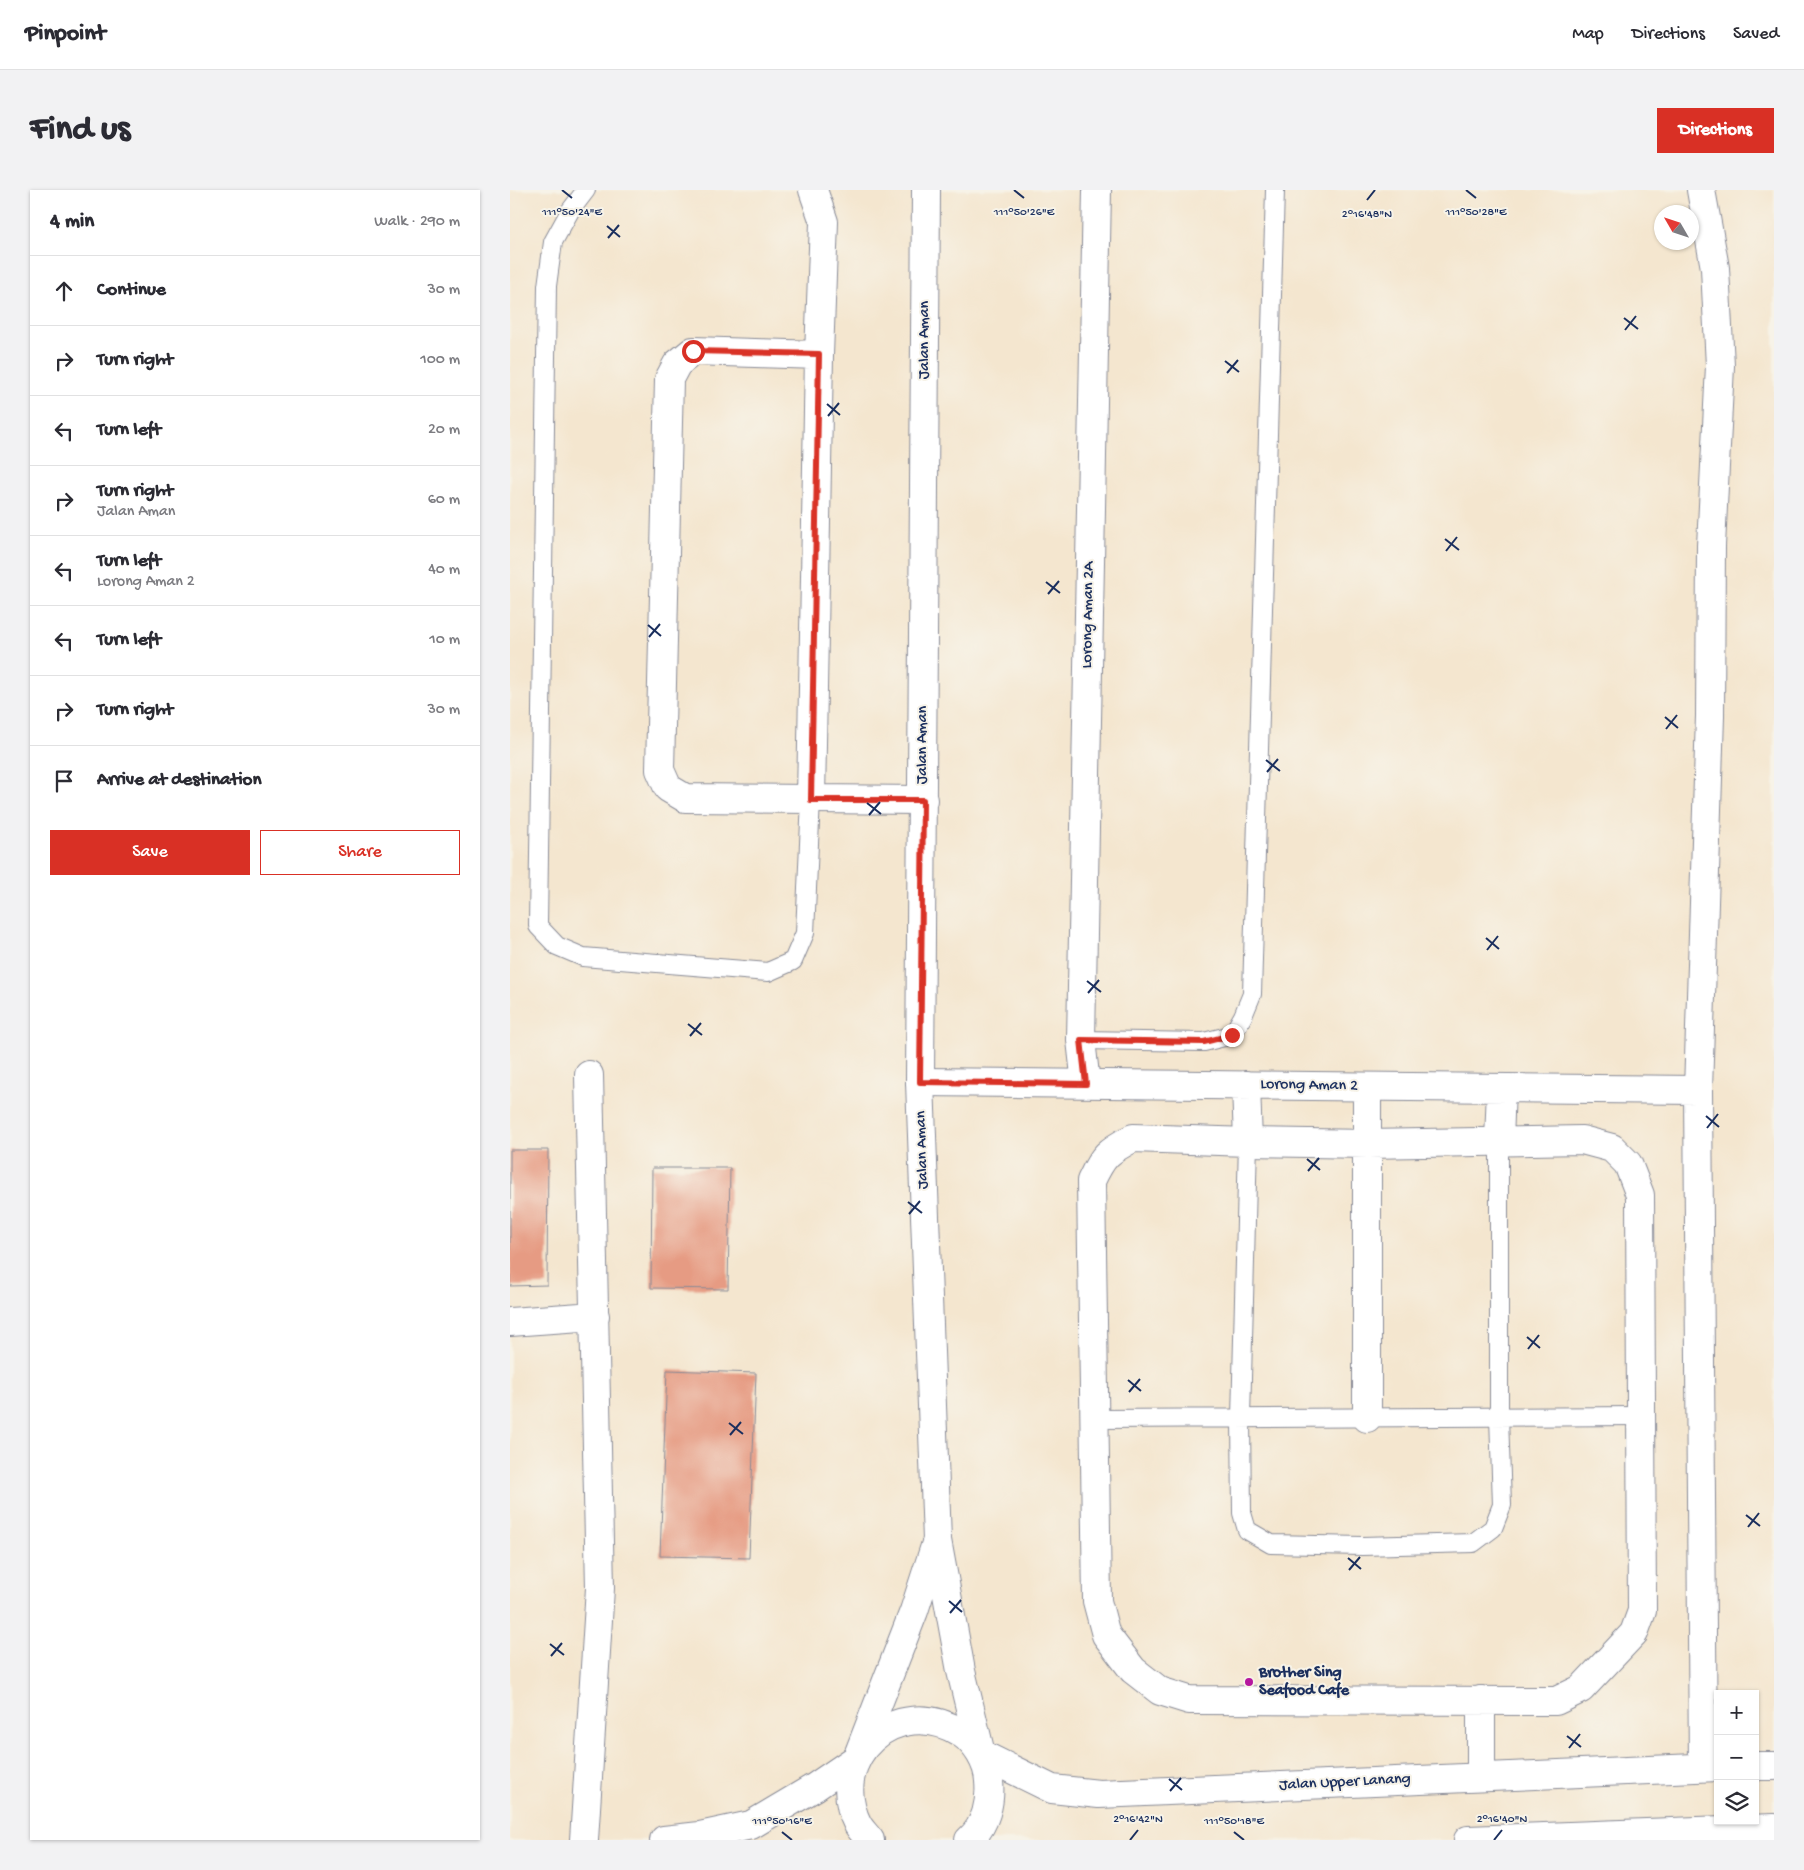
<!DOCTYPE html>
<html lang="en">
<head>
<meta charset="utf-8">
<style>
  :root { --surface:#fff; --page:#f2f2f3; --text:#2b2b33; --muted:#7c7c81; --line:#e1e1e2; --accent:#d93025 }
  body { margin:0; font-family:"Gochi Hand",sans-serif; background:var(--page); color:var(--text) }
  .controls { position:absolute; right:15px; bottom:15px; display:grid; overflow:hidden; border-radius:0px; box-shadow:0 1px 4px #0004 }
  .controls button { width:45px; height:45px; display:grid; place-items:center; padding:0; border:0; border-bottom:1px solid var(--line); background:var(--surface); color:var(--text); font:25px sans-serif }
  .compass { position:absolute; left:1144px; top:15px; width:45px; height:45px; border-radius:50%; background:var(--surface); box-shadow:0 1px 4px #0004; rotate:309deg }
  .stop { position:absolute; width:15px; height:15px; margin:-11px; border:4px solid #d93025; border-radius:50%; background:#fff }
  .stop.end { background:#d93025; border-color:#fff; box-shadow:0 1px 5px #0008 }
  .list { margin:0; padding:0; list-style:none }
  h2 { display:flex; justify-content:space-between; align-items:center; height:65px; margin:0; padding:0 20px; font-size:21px }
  h2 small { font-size:16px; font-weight:400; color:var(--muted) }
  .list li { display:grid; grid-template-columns:32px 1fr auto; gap:15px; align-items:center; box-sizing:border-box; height:70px; padding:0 20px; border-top:1px solid var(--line) }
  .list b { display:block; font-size:19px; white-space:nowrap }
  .list p { margin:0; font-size:16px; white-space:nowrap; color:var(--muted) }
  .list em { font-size:16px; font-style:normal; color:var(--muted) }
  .actions { display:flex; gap:10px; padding:15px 20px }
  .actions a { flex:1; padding:11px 0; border:1px solid var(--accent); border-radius:0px; text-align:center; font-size:18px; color:var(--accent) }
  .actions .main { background:var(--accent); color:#fff }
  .icon { flex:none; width:28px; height:28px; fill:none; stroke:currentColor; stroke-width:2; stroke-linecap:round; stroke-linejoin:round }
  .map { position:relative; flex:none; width:1264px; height:1650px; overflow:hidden; border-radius:0px }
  header { display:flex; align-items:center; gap:30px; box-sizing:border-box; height:70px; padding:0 25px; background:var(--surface); border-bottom:1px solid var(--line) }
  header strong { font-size:24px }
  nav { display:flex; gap:28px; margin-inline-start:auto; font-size:18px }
  .intro { display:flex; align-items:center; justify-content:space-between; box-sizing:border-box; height:120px; padding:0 30px }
  h1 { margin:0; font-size:35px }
  .button { padding:12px 22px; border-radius:0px; background:var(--accent); color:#fff; font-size:18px; font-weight:700 }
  main { display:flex; gap:30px; padding:0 30px }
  aside { flex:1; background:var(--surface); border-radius:0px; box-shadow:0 1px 4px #0004 }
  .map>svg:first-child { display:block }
  .building { fill:#e69b83 }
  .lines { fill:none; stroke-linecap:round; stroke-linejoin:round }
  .service-casing { stroke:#888a96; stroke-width:20 }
  .minor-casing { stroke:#888a96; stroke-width:30 }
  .tertiary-casing { stroke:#888a96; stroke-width:30 }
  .primary-casing { stroke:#888a96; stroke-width:30 }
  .service { stroke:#fff; stroke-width:18 }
  .minor { stroke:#fff; stroke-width:28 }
  .tertiary { stroke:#fff; stroke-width:28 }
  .primary { stroke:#fff; stroke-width:28 }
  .route { stroke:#d93025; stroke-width:6 }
  .ticks { fill:none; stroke:#1b2f5e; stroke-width:2 }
  .poi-dot { fill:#b5179e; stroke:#f7f3e8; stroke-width:2 }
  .labels { text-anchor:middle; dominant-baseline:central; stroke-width:4; stroke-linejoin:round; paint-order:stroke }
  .street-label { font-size:16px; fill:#1b2f5e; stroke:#f7f3e8 }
  .poi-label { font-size:16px; font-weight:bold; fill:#1b2f5e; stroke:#f7f3e8; text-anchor:start }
  .ticks-label { font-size:12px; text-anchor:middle; fill:#1b2f5e; stroke:#f7f3e8; stroke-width:4; stroke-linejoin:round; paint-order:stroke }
</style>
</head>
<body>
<header>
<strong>Pinpoint</strong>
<nav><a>Map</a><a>Directions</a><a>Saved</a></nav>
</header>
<div class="intro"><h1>Find us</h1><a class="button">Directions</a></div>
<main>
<aside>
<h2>4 min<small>Walk · 290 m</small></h2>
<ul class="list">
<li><svg class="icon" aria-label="ahead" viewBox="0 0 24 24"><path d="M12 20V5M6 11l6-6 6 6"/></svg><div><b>Continue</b></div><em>30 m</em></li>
<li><svg class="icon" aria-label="right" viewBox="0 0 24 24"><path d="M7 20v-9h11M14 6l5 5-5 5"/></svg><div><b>Turn right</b></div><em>100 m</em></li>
<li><svg class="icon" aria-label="left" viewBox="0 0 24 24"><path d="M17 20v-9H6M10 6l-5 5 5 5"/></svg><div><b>Turn left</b></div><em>20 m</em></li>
<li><svg class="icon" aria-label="right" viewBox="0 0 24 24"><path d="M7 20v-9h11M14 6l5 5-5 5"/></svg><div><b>Turn right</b><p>Jalan Aman</p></div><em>60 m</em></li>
<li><svg class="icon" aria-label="left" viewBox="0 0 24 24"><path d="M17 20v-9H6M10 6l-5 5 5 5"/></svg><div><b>Turn left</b><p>Lorong Aman 2</p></div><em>40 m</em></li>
<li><svg class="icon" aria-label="left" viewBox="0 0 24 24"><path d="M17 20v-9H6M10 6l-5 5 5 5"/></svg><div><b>Turn left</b></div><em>10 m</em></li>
<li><svg class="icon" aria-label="right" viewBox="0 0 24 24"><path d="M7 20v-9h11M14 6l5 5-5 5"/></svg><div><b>Turn right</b></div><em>30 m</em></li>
<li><svg class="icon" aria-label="arrive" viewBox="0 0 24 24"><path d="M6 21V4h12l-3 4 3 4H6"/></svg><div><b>Arrive at destination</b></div></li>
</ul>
<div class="actions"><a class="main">Save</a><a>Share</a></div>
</aside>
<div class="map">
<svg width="1264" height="1650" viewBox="0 0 1264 1650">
  <rect width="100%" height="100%" fill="#f7f3e8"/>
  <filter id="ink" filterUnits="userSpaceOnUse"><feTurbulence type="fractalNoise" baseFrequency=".02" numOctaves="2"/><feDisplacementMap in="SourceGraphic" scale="10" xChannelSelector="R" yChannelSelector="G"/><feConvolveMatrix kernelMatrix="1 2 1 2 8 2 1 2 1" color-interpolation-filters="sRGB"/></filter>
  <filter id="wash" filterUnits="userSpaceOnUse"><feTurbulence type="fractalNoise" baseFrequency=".0096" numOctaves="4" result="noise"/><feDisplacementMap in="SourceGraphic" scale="20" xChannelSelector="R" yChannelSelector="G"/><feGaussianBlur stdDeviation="1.12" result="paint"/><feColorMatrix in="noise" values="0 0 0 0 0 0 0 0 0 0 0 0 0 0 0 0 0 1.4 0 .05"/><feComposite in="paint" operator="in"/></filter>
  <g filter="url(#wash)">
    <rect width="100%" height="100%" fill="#f4e6cf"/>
    <g id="blocks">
      <!-- building -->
      <path class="building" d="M 0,960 L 38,960 L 37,1095 L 0,1096 Z
        M 142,978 L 220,978 L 218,1099 L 141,1098 Z
        M 157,1180 L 246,1183 L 239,1368 L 150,1366 Z"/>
    </g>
  </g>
  <g filter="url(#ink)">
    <use href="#blocks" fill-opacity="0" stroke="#888a96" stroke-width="1"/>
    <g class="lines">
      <defs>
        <path id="service" d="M 76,0 L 60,21 L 43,52 L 37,96 L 28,736 L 47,756 L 73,767 L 258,782 L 283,771 L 295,743 L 301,609
          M 571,850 L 694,852 L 722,845 L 733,826 L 742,804 L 765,0
          M 738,952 L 731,1228 L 732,1323 L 737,1340 L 761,1354 L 852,1356 L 963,1353 L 983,1338 L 992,1315 L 989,1227 L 989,951
          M 585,1229 L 1131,1226"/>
        <path id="minor" d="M 1191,0 L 1205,78 L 1210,176 L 1201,356 L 1200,526 L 1188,900 L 1193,1577
          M 309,165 L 183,161 L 167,174 L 159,189 L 150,580 L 158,598 L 175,608 L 413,610
          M 301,609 L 309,165 L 314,32 L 303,0
          M 410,892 L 1188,900
          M 576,894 L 571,850 L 587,0
          M 736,895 L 738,952
          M 857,897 L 857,1228
          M 623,948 L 738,952 L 858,954 L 1072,950 L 1102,958 L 1118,974 L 1130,1005 L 1132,1421 L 1124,1443 L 1071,1499 L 1046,1511 L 679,1510 L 650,1501 L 623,1480 L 596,1445 L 587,1411 L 581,991 C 593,965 598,961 623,948 Z
          M 989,951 L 991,898
          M 0,1132 L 85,1126
          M 971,1587 L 971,1510
          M 74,1650 L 90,1398 L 79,885"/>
        <path id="tertiary" d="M 416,0 L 410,892 L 427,1350 L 451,1481 L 471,1564
          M 347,1568 L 404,1421 L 426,1353"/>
        <path id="primary" d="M 471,1564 L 542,1599 L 589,1604 L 1208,1577
          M 1245,1576 L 1264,1576
          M 154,1650 L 190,1646 L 241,1635 L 305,1597 L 346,1569
          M 360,1650 C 356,1645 351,1640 348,1635 C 314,1568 386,1502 451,1543 C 466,1553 478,1573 479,1591 C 481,1612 476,1635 459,1650
          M 958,1650 L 1264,1638"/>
      </defs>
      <!-- service casing -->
      <use href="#service" class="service-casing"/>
      <!-- minor casing -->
      <use href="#minor" class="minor-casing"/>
      <!-- tertiary casing -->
      <use href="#tertiary" class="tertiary-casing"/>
      <!-- primary casing -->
      <use href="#primary" class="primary-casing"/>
      <!-- service -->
      <use href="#service" class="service"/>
      <!-- minor -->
      <use href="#minor" class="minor"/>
      <!-- tertiary -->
      <use href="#tertiary" class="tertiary"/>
      <!-- primary -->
      <use href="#primary" class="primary"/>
    </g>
  </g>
  <g class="lines" filter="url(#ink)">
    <!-- route -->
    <path class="route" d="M 183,161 L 309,164 L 301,610 L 413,610 L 410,892 L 576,894 L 571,850 L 694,852 L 722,845"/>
  </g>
  <!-- ticks -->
  <path class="ticks" d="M 52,0 L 62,8M 504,0 L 514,8M 956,0 L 966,8M 857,10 L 865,0M 97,36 L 110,47M 98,48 L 109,35M 1114,128 L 1128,139M 1115,140 L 1126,126M 715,171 L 729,182M 717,183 L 728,170M 317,214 L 330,225M 318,226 L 329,213M 935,349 L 949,360M 936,361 L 947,347M 536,392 L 550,403M 538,404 L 549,391M 138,435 L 151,446M 139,447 L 150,434M 1155,527 L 1168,538M 1156,539 L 1167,525M 756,570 L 770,581M 757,582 L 768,569M 357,613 L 371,624M 359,625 L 370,612M 976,748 L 989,759M 977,760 L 988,746M 577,791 L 591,802M 578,803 L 589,790M 178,834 L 192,845M 180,846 L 191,833M 1196,926 L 1209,937M 1197,938 L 1208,924M 797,969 L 810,980M 798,981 L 809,968M 398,1012 L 412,1023M 399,1024 L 410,1011M 1017,1147 L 1030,1158M 1018,1159 L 1029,1145M 618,1190 L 631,1201M 619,1202 L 630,1189M 219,1233 L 233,1244M 220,1245 L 231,1232M 1236,1325 L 1250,1336M 1238,1337 L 1249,1323M 838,1368 L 851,1379M 839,1380 L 850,1367M 439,1411 L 452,1422M 440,1423 L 451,1410M 40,1454 L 54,1465M 41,1466 L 52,1453M 1057,1546 L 1071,1557M 1059,1558 L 1070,1544M 659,1589 L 672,1600M 660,1601 L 671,1588M 272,1642 L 282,1650M 724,1642 L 734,1650M 620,1650 L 628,1640M 984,1650 L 992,1640"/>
  <!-- markers -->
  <circle class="poi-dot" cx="739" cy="1492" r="5"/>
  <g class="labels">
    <!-- street labels -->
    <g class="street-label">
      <text transform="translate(415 150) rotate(-90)">Jalan Aman</text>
      <text transform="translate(579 425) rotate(-89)">Lorong Aman 2A</text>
      <text transform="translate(413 555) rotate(-90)">Jalan Aman</text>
      <text transform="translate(799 896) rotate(1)">Lorong Aman 2</text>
      <text transform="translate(413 960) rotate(-92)">Jalan Aman</text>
      <text transform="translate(835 1593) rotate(-3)">Jalan Upper Lanang</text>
    </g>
    <!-- poi labels -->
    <g class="poi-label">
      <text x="749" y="1483">Brother Sing<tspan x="749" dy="18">Seafood Cafe</tspan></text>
    </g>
  </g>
  <g class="ticks-label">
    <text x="62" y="25">111°50'24"E</text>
    <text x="514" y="25">111°50'26"E</text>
    <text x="966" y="25">111°50'28"E</text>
    <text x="857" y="27">2°16'48"N</text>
    <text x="628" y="1632">2°16'42"N</text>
    <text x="992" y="1632">2°16'40"N</text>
    <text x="272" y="1634">111°50'16"E</text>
    <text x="724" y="1634">111°50'18"E</text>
  </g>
</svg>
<div class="controls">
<button>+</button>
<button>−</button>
<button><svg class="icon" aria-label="layers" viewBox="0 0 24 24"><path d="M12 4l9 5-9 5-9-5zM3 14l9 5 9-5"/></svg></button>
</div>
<svg class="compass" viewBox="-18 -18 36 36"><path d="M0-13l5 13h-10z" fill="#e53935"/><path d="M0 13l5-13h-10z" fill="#7c7c81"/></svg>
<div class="stop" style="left:183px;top:161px"></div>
<div class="stop end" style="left:722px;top:845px"></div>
</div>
</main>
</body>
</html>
